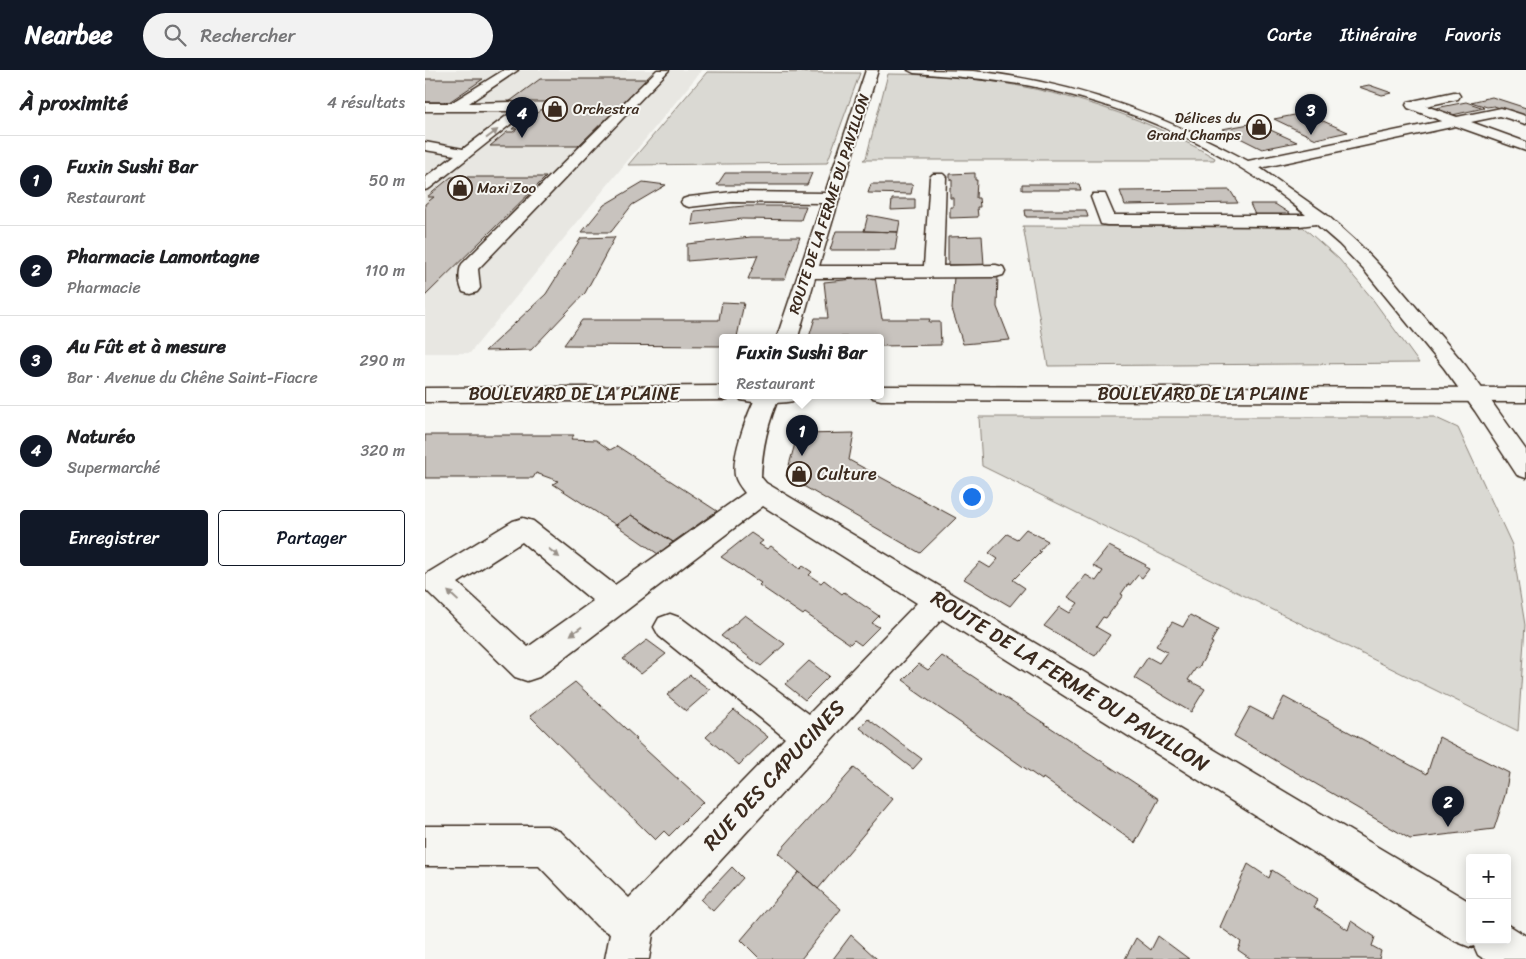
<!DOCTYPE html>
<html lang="fr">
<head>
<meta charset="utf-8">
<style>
  :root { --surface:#fff; --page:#f2f2f2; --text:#202124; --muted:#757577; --line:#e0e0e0; --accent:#111827 }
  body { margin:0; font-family:Sriracha,sans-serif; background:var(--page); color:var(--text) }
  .controls { position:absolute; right:15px; bottom:15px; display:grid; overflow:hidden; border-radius:5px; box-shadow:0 2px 12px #0003 }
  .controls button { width:45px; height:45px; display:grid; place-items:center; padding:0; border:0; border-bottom:1px solid var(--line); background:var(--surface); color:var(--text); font:25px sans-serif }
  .you { position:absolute; left:546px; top:426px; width:18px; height:18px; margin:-12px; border:4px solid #fff; border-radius:50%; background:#1a73e8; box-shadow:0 0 0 8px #1a73e833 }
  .badge { display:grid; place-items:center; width:32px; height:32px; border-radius:50%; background:var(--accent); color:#fff; font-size:16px; font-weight:700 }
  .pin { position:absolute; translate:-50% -41px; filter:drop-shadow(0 1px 2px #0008) }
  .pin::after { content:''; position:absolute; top:26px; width:18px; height:15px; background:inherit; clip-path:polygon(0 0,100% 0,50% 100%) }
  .popup { position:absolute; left:294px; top:264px; width:165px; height:65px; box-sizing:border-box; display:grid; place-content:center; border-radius:5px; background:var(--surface); filter:drop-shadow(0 1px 4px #0005); font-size:16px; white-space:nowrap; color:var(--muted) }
  .popup b { font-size:19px; color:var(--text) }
  .popup::after { content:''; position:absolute; left:50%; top:100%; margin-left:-10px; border:10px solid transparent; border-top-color:var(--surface) }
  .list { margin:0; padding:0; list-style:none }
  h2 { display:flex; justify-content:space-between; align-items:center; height:65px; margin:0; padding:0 20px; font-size:21px }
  h2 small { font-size:16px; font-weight:400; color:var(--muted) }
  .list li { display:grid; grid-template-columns:32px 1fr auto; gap:15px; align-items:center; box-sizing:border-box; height:90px; padding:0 20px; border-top:1px solid var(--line) }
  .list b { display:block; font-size:19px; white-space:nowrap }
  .list p { margin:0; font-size:16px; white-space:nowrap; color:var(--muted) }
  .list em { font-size:16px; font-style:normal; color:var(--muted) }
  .actions { display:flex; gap:10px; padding:15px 20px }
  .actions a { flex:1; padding:11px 0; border:1px solid var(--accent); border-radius:5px; text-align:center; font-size:18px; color:var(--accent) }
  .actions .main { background:var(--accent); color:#fff }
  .icon { flex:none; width:28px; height:28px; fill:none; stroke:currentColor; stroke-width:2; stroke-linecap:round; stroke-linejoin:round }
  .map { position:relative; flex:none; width:1101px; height:889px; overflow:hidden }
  header { display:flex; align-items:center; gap:30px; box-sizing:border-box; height:70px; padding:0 25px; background:var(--accent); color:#fff }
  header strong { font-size:24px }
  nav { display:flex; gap:28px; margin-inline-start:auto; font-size:18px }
  .search { width:350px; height:45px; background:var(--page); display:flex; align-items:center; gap:12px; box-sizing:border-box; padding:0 18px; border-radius:28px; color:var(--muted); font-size:19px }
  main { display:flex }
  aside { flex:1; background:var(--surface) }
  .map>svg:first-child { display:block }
  .built { fill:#e8e7e2 }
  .green { fill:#dad9d3; stroke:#8a8278 }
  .building { fill:#c8c3be; stroke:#3b2a1e }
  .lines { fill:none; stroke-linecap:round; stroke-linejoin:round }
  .minor-casing { stroke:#3b2a1e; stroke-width:3 }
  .major-casing { stroke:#3b2a1e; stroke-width:3 }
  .minor { fill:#f6f6f2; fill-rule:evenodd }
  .major { fill:#f6f6f2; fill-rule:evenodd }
  .oneway { fill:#989088 }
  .labels { text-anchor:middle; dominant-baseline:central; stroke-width:4; stroke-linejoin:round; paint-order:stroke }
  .far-poi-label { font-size:15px; fill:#3b2a1e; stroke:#f6f6f2; text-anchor:start }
  .far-street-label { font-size:15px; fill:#3b2a1e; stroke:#f6f6f2 }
  .street-label { font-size:18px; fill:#3b2a1e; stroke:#f6f6f2 }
  .poi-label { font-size:18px; fill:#3b2a1e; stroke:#f6f6f2; text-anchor:start }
  .near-street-label { font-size:21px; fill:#3b2a1e; stroke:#f6f6f2 }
</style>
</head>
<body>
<header>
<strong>Nearbee</strong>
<div class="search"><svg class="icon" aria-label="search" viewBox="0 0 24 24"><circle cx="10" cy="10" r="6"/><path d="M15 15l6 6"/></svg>Rechercher</div>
<nav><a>Carte</a><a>Itinéraire</a><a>Favoris</a></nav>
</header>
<main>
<aside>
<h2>À proximité<small>4 résultats</small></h2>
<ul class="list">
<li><span class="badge">1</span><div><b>Fuxin Sushi Bar</b><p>Restaurant</p></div><em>50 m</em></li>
<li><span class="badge">2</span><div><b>Pharmacie Lamontagne</b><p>Pharmacie</p></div><em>110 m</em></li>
<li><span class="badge">3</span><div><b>Au Fût et à mesure</b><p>Bar · Avenue du Chêne Saint-Fiacre</p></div><em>290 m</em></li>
<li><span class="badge">4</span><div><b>Naturéo</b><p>Supermarché</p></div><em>320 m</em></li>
</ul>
<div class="actions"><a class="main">Enregistrer</a><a>Partager</a></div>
</aside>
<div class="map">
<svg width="1101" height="889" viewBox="0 0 1101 889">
  <rect width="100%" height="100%" fill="#f6f6f2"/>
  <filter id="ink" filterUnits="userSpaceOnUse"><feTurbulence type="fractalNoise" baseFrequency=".02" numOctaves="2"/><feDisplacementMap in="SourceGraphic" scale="10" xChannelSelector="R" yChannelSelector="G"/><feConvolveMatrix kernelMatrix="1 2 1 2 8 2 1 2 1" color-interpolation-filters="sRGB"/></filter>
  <g filter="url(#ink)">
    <!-- built -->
    <path class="built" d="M 0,0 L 277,0 L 45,283 L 0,283 Z"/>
    <!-- green -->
    <path class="green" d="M 282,2 L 435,3 L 402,93 L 203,95 Z
      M 463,4 C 577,4 692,30 790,88 L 789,90 L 438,90 L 441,88 Z
      M 598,156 L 878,157 L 914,189 L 946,227 L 994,293 L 623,296 Z
      M 554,347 L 1009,347 L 1033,358 L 1087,475 L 1100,555 L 1093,661 L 557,396 Z"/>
    <!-- building -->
    <path class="building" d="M 0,9 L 58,9 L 24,32 L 0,32 Z
      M 115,9 L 222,9 L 153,76 L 65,76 L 82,62 L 88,62 L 92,59 L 87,59 L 99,49 L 104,49 L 126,32 L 84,32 Z
      M 944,15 L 967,23 L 957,25 L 934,17 Z
      M 1067,27 L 1101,38 L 1101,47 L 1069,36 L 1062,37 L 1046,32 Z
      M 1041,32 L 1059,38 L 1023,46 L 1006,39 Z
      M 880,43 L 923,62 L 891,69 L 849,49 Z
      M 830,53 L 872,72 L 837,79 L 797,59 Z
      M 300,103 L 387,103 L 382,115 L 292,115 Z
      M 550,103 L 550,110 L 552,110 L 551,128 L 554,128 L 555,137 L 552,137 L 553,147 L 525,148 L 525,137 L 528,137 L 528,128 L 525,128 L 525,117 L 527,117 L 527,110 L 525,110 L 525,104 Z
      M 26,107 L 121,107 L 0,226 L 0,134 L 9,127 L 2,127 Z
      M 218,112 L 241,115 L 207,135 L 186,162 L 157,162 L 179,135 Z
      M 446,114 L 488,114 L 486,124 L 443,123 Z
      M 597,114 L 654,114 L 656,120 L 597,120 Z
      M 805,120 L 813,133 L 700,135 L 695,121 Z
      M 467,129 L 490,129 L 490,139 L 466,140 Z
      M 825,134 L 850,134 L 870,147 L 831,147 Z
      M 319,136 L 381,136 L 376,150 L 317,149 L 267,155 L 269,141 Z
      M 600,140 L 661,140 L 663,147 L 601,147 Z
      M 443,145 L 475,151 L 473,162 L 439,161 Z
      M 411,161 L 439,161 L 473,162 L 470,180 L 405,180 Z
      M 557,166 L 559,195 L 523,195 L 523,167 Z
      M 190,167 L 160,223 L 106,280 L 60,281 L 121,224 L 156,168 Z
      M 326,167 L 375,167 L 360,209 L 323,209 L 333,185 L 262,191 L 262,174 Z
      M 573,205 L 572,237 L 585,270 L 538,274 L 527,239 L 529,206 Z
      M 450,207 L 457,249 L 505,249 L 504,252 L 515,252 L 516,275 L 456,276 L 456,267 L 384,267 L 390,248 L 403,248 L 399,212 Z
      M 297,232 L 319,233 L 312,267 L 298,267 L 298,276 L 139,275 L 157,250 L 294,250 Z
      M 429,363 L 424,390 L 531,448 L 495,483 L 361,406 L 371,370 L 375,370 L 376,364 Z
      M 0,365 L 149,365 L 146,369 L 171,370 L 185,380 L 192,376 L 292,441 L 248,472 L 206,445 L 191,455 L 128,414 L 133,411 L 111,403 L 108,408 L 0,408 Z
      M 206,445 L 248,472 L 233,484 L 191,455 Z
      M 601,459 L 623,471 L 614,481 L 616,482 L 588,510 L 600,518 L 585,536 L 539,509 L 555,492 L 565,498 L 573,489 L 564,483 L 582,464 L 592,469 Z
      M 326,463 L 338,471 L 334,474 L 342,479 L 346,476 L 375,499 L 378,496 L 387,502 L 384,505 L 396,513 L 399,510 L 417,524 L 419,522 L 454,546 L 447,553 L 454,557 L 436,575 L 429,570 L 425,574 L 380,543 L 378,545 L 334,515 L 336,513 L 296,487 Z
      M 684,476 L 721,495 L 720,497 L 724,499 L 717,508 L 713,505 L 705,515 L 703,514 L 696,524 L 698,525 L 681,548 L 678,547 L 671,557 L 685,565 L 670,586 L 619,556 L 635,537 L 645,543 L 653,533 L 643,527 L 661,505 L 671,511 L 678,501 L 668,496 Z
      M 320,545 L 360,574 L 336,596 L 296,566 Z
      M 765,545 L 793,560 L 786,572 L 788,573 L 773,599 L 771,598 L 763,610 L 780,619 L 766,642 L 709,608 L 723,587 L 734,593 L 742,582 L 731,576 L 747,552 L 758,557 Z
      M 222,570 L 241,584 L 216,604 L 198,589 Z
      M 517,586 L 734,729 L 710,773 L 618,708 L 617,710 L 487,619 L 488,617 L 478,610 L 494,594 L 503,600 Z
      M 384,591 L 404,606 L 380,630 L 360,614 Z
      M 265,605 L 285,620 L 261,641 L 242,625 Z
      M 150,612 L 212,669 L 210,670 L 278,732 L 244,766 L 239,761 L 230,770 L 105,646 Z
      M 859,627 L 1002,704 L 1014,667 L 1084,703 L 1080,725 L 1069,759 L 985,769 L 809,666 L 825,637 L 848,649 Z
      M 309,640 L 343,667 L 314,695 L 281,667 Z
      M 443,649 L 497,689 L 488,699 L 435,658 Z
      M 429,698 L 468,729 L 393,819 L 353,783 Z
      M 823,794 L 844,808 L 847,800 L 892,829 L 889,837 L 923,860 L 926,851 L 950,867 L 947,876 L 956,881 L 954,889 L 826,889 L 813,880 L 816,872 L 795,857 Z
      M 307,797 L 318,808 L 288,841 L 276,830 Z
      M 374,802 L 416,839 L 376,889 L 335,889 L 316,870 Z
      M 426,865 L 452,889 L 408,889 Z
      M 733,866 L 764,889 L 700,889 L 711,868 L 726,880 Z"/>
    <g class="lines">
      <defs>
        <path id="minor" d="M 79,0 L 93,0 L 44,33 L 86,32 L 98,36 L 101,42 L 5,118 L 0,120 L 0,108 L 30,85 L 0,80 L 0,72 L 38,79 L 88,41 L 0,41 L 0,33 L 26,33 Z
          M 232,0 L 244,0 L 53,199 L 55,218 L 52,222 L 45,224 L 38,222 C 34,215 33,201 37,194 Z
          M 441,0 L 453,0 L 394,196 L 499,196 L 505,107 L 508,104 L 518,104 L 521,107 L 518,196 L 571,195 L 578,197 L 580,201 L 578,205 L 571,207 L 390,208 L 373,267 L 352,267 L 397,133 L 307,132 L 264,137 L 258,135 L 256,132 L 258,129 L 264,127 L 307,122 L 400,123 Z
          M 483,0 C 505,0 527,0 548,1 C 646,11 737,44 823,91 L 1017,51 L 983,38 L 981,35 L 983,32 L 1029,22 L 1033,23 L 1035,26 L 1033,29 L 1001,36 L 1032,47 L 1076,38 L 1101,46 L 1101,54 L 1075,46 L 1046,52 L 1101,72 L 1101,81 L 1031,56 L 835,98 L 902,145 L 935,175 L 968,210 L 1041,296 L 1101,380 L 1101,408 L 1092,405 L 1050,341 L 1019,298 L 939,200 L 914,174 L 891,154 L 874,156 L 682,155 L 676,154 L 666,127 L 668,124 L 680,124 L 689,145 L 881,145 C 805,80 704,35 606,16 C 567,9 528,6 489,3 Z
          M 332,325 L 355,325 C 343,352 337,377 336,407 L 341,413 L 1045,832 L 1045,870 L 1082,870 L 1082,854 L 1101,866 L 1101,889 L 1059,889 L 1053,885 L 1049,876 L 1045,877 L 1030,871 L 517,549 L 228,864 L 224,889 L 180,889 L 185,864 L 172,856 L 114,796 L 0,796 L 0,756 L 122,756 L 136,762 L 204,828 L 360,668 L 234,566 L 229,557 L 234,548 L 245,544 L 256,548 L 384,644 L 492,533 L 338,436 L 114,607 L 102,611 L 90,607 L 1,520 L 1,504 L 88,451 L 98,448 L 108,451 L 190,515 L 320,423 C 317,419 313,414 311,409 C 304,391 323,342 332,325 ZM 97,472 L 168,531 L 103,577 L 33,513 Z"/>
        <path id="major" d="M 298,316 L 298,325 L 308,325 L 306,328 L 298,330 L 0,332 L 0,318 Z
          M 456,316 L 1101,318 L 1101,332 L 456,330 L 448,328 L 446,325 L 456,325 Z
          M 313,325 L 378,325 L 374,330 C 357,334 333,334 316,330 Z"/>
      </defs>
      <!-- minor casing -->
      <use href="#minor" class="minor-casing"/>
      <!-- major casing -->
      <use href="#major" class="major-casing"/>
      <!-- minor -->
      <use href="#minor" class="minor"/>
      <!-- major -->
      <use href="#major" class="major"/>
    </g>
    <!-- one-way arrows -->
    <defs><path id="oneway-solid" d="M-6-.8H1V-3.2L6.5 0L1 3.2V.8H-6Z" transform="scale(1.25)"/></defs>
    <g class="oneway">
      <use href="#oneway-solid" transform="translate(67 64) rotate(-37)"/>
      <use href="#oneway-solid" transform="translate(129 483) rotate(39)"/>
      <use href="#oneway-solid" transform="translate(28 526) rotate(-137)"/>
      <use href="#oneway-solid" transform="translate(151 561) rotate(144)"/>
    </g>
  </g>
  <!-- icons -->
  <defs>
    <symbol id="shop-ring" viewBox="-11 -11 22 22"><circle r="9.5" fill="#f6f6f2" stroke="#3b2a1e" stroke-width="1.5"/><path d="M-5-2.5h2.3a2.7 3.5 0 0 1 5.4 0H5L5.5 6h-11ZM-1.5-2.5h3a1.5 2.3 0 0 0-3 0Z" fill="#3b2a1e"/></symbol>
  </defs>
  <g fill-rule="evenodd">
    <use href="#shop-ring" x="116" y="25" width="28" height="28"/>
    <use href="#shop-ring" x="820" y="43" width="28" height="28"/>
    <use href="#shop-ring" x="21" y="104" width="28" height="28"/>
    <use href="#shop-ring" x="360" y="390" width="28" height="28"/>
  </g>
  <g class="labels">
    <!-- far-poi labels -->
    <g class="far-poi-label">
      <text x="148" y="39">Orchestra</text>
      <text x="816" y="48" text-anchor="end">Délices du<tspan x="816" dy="17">Grand Champs</tspan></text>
      <text x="52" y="118">Maxi Zoo</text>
    </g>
    <!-- far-street labels -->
    <g class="far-street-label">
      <text transform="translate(404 134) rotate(-72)">ROUTE DE LA FERME DU PAVILLON</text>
    </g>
    <!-- street labels -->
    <g class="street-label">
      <text x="149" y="324">BOULEVARD DE LA PLAINE</text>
      <text x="778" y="324">BOULEVARD DE LA PLAINE</text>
    </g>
    <!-- poi labels -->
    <g class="poi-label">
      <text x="392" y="404">Culture</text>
    </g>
    <!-- near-street labels -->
    <g class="near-street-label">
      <text transform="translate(645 611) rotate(32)">ROUTE DE LA FERME DU PAVILLON</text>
      <text transform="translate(349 705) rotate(-47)">RUE DES CAPUCINES</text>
    </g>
  </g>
</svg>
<div class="controls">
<button>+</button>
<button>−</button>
</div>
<div class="you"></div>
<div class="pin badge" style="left:377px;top:386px">1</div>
<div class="popup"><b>Fuxin Sushi Bar</b>Restaurant</div>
<div class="pin badge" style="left:1023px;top:757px">2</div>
<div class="pin badge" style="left:886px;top:65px">3</div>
<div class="pin badge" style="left:97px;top:68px">4</div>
</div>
</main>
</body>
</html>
